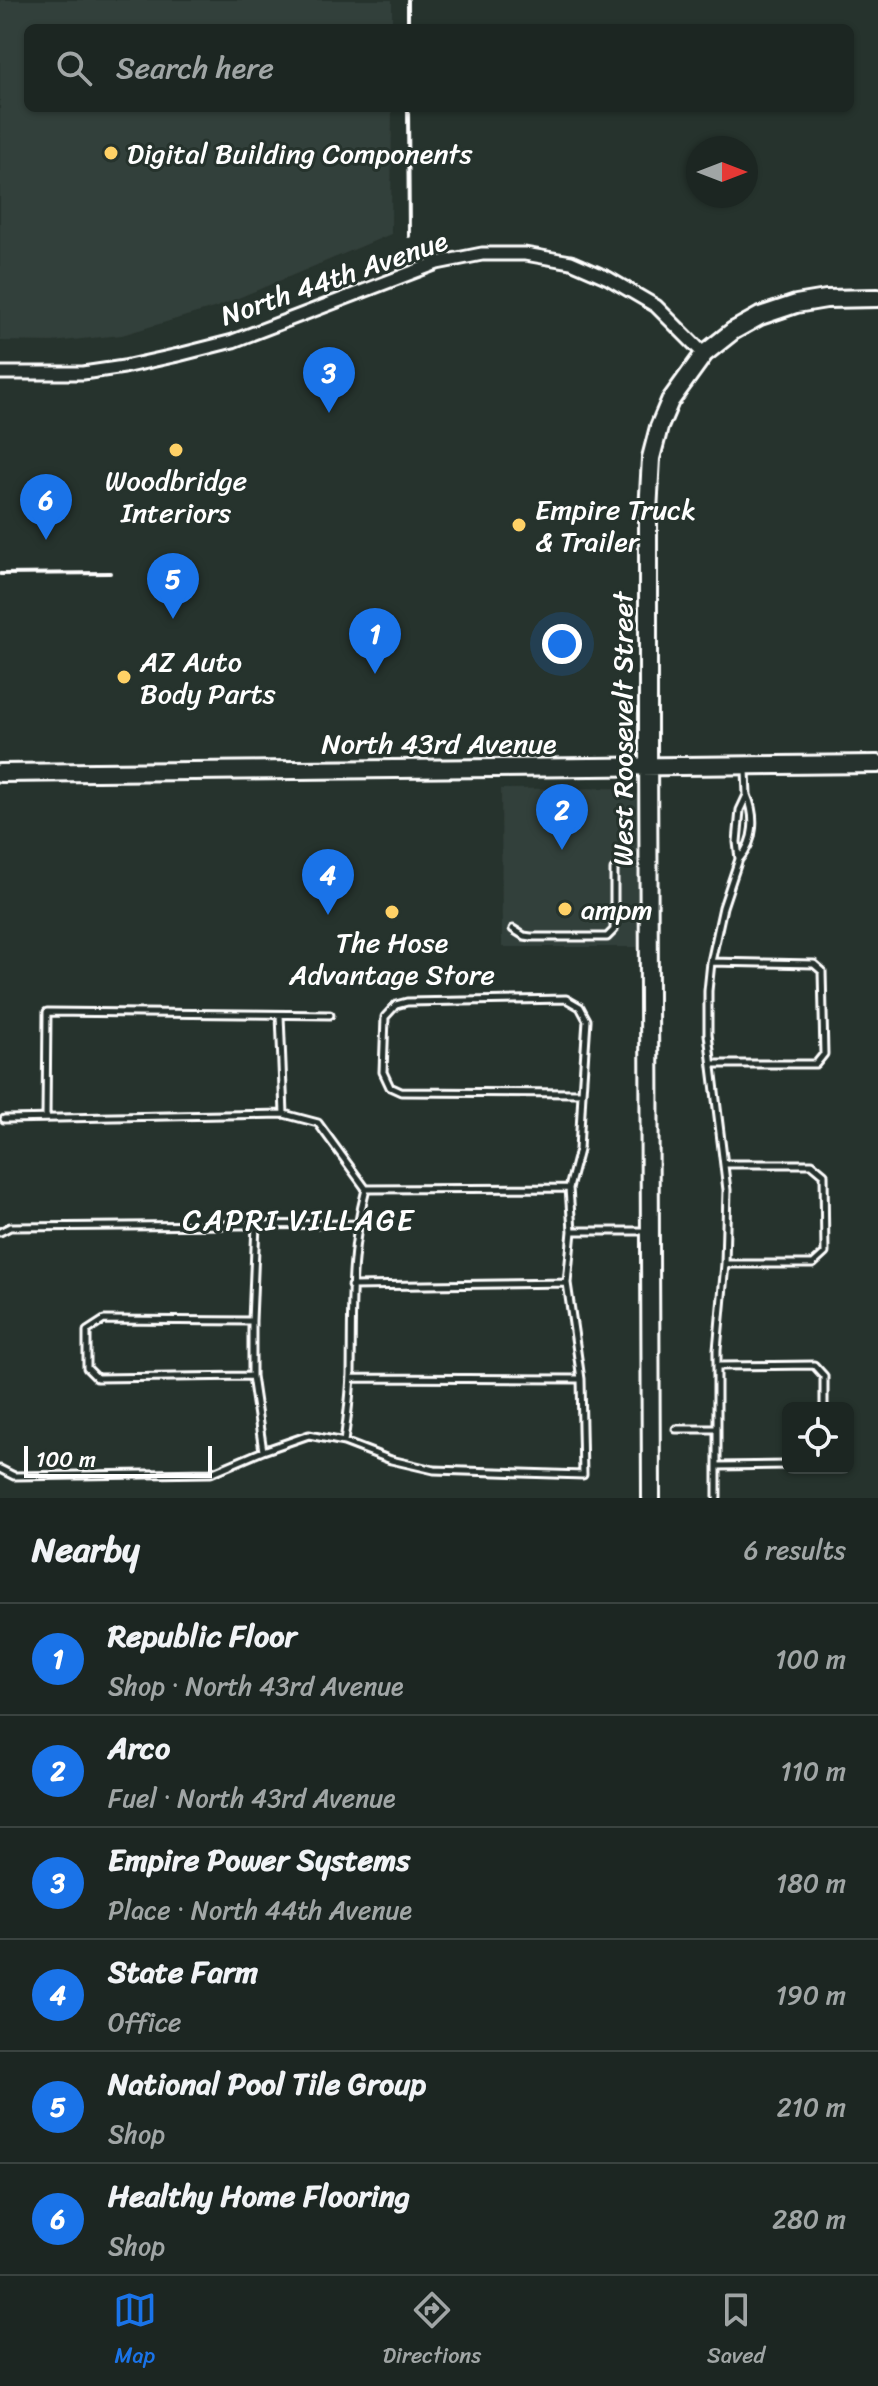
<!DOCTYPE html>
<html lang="en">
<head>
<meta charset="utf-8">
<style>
  :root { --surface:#1c2622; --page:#29322f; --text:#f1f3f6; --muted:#a0a5a5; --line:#3a4340; --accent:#1a73e8 }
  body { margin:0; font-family:Sriracha,sans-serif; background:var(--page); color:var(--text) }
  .controls { position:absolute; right:24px; bottom:24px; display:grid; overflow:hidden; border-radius:12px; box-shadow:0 2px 6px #0004 }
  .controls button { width:72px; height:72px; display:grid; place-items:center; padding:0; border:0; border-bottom:2px solid var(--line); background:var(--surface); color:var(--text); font:40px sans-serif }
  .compass { position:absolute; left:686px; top:136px; width:72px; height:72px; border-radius:50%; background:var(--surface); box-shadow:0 2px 6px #0004; rotate:90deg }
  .scale { position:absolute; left:24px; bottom:20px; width:188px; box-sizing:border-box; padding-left:8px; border:4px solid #fff; border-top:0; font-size:22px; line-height:28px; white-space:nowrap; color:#fff; -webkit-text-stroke:6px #26332d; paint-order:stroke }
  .you { position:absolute; left:562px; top:644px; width:28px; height:28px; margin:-20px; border:6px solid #fff; border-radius:50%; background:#1a73e8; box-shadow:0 0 0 12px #1a73e833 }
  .badge { display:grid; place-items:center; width:52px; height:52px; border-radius:50%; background:var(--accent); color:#fff; font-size:26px; font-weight:700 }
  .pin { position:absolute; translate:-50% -66px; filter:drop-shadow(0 2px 4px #0008) }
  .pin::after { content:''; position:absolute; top:42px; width:28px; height:24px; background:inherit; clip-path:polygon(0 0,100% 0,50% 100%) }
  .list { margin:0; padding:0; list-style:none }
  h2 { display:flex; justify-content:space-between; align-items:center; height:104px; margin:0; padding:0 32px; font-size:34px }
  h2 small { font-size:26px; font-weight:400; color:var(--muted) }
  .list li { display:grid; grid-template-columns:52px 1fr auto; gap:24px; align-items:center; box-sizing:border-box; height:112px; padding:0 32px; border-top:2px solid var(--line) }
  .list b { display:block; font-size:30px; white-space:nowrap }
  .list p { margin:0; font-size:26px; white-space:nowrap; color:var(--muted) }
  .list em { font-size:26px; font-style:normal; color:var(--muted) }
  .icon { flex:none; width:44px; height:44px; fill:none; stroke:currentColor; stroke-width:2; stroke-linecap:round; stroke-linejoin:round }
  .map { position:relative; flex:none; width:878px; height:1498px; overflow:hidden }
  .search { position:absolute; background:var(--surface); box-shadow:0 2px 6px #0004; left:24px; right:24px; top:24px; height:88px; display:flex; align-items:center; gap:20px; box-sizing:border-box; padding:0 28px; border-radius:12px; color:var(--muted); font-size:30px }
  .sheet { height:776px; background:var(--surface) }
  nav { display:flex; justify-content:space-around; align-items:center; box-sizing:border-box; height:112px; border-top:2px solid var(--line); background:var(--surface); font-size:22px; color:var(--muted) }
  nav a { display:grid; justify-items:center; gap:4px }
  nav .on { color:var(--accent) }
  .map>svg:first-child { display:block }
  .built { fill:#333f3a }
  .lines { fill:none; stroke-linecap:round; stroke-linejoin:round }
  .lane-casing { stroke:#fff; stroke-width:11 }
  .street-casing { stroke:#fff; stroke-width:17 }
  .secondary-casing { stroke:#fff; stroke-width:22 }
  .lane { stroke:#26332d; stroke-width:5 }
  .street { stroke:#26332d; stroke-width:11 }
  .secondary { stroke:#26332d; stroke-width:16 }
  .rail { stroke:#fff; stroke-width:4 }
  .poi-dot { fill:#ffd166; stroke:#26332d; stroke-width:3 }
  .labels { text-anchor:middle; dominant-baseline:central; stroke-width:6; stroke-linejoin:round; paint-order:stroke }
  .poi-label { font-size:28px; fill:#fff; stroke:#26332d; text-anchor:start }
  .street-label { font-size:28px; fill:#fff; stroke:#26332d }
  .neighbourhood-label { font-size:30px; letter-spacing:2px; fill:#fff; stroke:#26332d }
</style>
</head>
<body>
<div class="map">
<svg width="878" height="1498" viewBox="0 0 878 1498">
  <rect width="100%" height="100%" fill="#26332d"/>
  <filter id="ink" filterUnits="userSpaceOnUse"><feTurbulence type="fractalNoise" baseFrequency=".0125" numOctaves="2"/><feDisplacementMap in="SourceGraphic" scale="16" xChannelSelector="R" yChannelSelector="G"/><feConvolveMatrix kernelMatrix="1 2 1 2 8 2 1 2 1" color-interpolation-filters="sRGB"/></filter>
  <g filter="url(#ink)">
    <!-- built -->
    <path class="built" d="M 0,0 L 392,0 L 392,28 L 28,28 L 28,108 L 392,108 L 391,234 L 217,307 L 122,335 L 52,342 L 0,341 Z
      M 625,788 L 636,794 L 639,801 L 638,947 L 502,947 L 501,789 Z"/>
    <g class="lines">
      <defs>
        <path id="lane" d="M 740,858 C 755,841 756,816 747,795
          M 513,929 L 524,936 L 531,937 L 607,937 L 614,930 L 614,870
          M 711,962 L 814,964 L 822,971 L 824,1054 L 816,1064 L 712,1064
          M 566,999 L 580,1007 L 587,1020 L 582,1093 L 401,1092 L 390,1087 L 383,1072 L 385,1017 L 396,1005 L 407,1002 Z
          M 280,1015 L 284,1114
          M 46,1117 L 47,1012 L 330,1015
          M 4,1119 L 284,1114 L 318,1123 L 366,1189 L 569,1188
          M 724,1164 L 812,1164 L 824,1174 L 825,1253 L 813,1264 L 725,1264
          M 256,1224 L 252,1321 L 252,1376 L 263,1451
          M 572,1231 L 647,1231
          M 0,1232 L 10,1227 L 357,1224
          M 351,1286 L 567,1283
          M 252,1321 L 104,1320 L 87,1331 L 87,1368 L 97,1378 L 252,1376
          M 717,1366 L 814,1365 L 824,1376 L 824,1408
          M 351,1378 L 581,1379
          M 676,1429 L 717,1429
          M 344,1442 C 347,1420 350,1397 351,1374 C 352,1309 349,1253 366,1189
          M 717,1466 L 788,1465
          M 0,1469 L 14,1476 L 211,1473 L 263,1451 L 309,1435 L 344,1442 L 391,1460 L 434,1470 L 583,1475 L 581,1379 L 567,1283 L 572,1231 L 569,1188 L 579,1150 L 582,1093
          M 717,1498 L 717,1350 L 725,1264 L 727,1190 L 708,1034 L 708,991 L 711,962 L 723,907 L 739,859 L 737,842 L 740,810 L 747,795 L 746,770"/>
        <path id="street" d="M 0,373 L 83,373 L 124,367 L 178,355 L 233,341 L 437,263 L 482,254 L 525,254 L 571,262 L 608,278 L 656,306 L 704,354"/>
        <path id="secondary" d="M 0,773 L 878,764
          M 651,1498 L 648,743 L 648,512 L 651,458 L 659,427 L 670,401 L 704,354 L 733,331 L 760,316 L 796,304 L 826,299 L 878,298"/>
      </defs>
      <!-- lane casing -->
      <use href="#lane" class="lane-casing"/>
      <!-- street casing -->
      <use href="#street" class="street-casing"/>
      <!-- secondary casing -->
      <use href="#secondary" class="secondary-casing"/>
      <!-- lane -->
      <use href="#lane" class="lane"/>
      <!-- street -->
      <use href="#street" class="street"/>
      <!-- secondary -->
      <use href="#secondary" class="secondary"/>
      <!-- rail -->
      <path class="rail" d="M 408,0 L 408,28
        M 408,108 L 409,236
        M 0,574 L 110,573"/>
    </g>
  </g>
  <!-- markers -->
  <g class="poi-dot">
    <circle cx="111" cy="153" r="8"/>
    <circle cx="176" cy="450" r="8"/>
    <circle cx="519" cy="525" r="8"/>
    <circle cx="124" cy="677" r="8"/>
    <circle cx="565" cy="909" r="8"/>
    <circle cx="392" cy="912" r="8"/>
  </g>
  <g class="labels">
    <!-- poi labels -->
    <g class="poi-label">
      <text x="127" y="153">Digital Building Components</text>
      <text x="176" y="480" text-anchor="middle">Woodbridge<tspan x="176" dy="32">Interiors</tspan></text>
      <text x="535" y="509">Empire Truck<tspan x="535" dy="32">&amp; Trailer</tspan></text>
      <text x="140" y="661">AZ Auto<tspan x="140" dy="32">Body Parts</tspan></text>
      <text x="581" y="909">ampm</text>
      <text x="392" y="942" text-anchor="middle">The Hose<tspan x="392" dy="32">Advantage Store</tspan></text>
    </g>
    <!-- street labels -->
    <g class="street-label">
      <text transform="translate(334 278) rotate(-19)">North 44th Avenue</text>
      <text transform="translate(622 729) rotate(-90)">West Roosevelt Street</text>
      <text x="439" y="743">North 43rd Avenue</text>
    </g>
    <!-- neighbourhood labels -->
    <g class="neighbourhood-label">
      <text x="299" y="1220">CAPRI VILLAGE</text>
    </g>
  </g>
</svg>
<div class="controls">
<button><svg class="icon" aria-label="locate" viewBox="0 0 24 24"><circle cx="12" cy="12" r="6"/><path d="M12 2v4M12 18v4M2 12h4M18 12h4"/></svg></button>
</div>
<svg class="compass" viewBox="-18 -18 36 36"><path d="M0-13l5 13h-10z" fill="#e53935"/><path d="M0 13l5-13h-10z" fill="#a0a5a5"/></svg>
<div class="scale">100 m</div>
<div class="you"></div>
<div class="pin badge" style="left:375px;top:674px">1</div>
<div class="pin badge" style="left:562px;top:850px">2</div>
<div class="pin badge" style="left:329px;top:413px">3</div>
<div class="pin badge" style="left:328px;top:915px">4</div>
<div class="pin badge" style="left:173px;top:619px">5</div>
<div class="pin badge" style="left:46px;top:540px">6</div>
<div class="search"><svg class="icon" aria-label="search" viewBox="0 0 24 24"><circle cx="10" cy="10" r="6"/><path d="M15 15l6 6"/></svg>Search here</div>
</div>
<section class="sheet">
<h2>Nearby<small>6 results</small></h2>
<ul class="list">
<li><span class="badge">1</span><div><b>Republic Floor</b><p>Shop · North 43rd Avenue</p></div><em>100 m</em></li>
<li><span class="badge">2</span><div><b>Arco</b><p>Fuel · North 43rd Avenue</p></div><em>110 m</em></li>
<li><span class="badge">3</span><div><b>Empire Power Systems</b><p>Place · North 44th Avenue</p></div><em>180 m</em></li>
<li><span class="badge">4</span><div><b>State Farm</b><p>Office</p></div><em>190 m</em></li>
<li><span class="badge">5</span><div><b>National Pool Tile Group</b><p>Shop</p></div><em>210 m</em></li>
<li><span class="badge">6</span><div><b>Healthy Home Flooring</b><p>Shop</p></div><em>280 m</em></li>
</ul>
</section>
<nav>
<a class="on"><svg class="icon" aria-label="map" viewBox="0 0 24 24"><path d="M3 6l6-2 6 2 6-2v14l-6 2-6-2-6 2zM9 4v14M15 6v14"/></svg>Map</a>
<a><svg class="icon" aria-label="directions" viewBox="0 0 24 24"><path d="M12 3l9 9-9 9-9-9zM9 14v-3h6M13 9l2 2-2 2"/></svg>Directions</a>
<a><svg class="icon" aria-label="saved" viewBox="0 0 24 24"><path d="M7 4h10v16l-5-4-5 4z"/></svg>Saved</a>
</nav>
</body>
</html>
